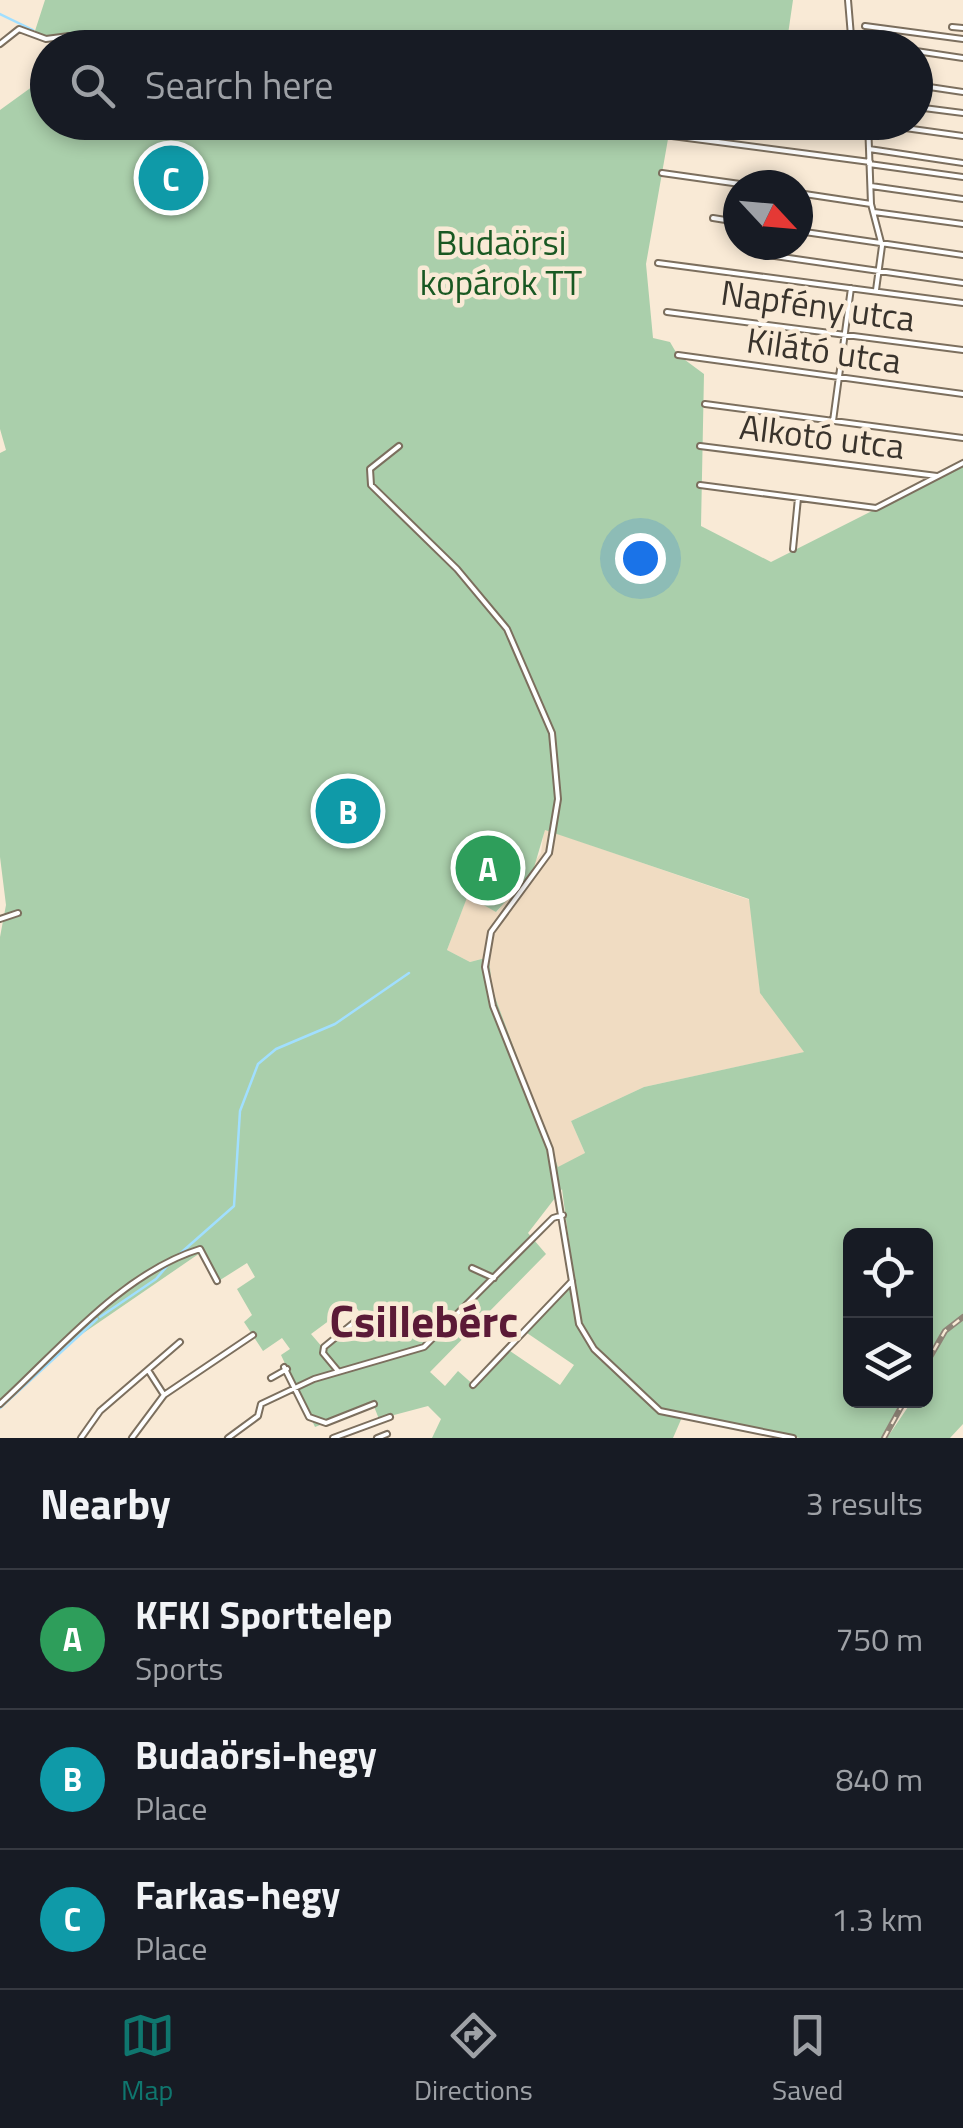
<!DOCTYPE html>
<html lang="en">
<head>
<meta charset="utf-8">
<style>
  :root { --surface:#171b24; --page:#20242c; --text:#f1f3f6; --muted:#9ea1a6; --line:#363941; --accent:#0f766e }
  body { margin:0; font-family:"Titillium Web",sans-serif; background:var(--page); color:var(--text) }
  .controls { position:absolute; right:30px; bottom:30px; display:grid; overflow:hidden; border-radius:15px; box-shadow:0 5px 15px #0003 }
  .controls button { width:90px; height:90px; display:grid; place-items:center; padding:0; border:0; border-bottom:2px solid var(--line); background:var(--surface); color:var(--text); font:50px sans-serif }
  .compass { position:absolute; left:723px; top:170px; width:90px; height:90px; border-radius:50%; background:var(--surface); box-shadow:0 5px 15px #0003; rotate:116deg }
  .you { position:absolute; left:640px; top:558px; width:35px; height:35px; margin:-25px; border:8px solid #fff; border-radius:50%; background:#1a73e8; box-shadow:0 0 0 15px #1a73e833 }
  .badge { display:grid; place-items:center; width:65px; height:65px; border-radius:50%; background:var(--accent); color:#fff; font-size:32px; font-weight:700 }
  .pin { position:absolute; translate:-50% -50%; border:5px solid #fff; box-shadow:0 2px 10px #0006 }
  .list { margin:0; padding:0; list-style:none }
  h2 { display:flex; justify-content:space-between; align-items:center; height:130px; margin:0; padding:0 40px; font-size:42px }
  h2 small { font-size:32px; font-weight:400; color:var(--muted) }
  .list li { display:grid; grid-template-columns:65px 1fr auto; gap:30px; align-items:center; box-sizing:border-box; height:140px; padding:0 40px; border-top:2px solid var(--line) }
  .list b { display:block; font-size:38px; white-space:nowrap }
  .list p { margin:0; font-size:32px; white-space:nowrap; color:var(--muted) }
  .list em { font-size:32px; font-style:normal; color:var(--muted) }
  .icon { flex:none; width:55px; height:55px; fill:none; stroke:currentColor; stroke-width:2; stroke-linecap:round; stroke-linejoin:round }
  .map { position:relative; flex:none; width:963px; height:1438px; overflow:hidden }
  .search { position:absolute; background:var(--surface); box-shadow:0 5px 15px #0003; left:30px; right:30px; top:30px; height:110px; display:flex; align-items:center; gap:25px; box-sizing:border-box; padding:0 35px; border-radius:55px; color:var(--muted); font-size:38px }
  .sheet { height:550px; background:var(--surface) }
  nav { display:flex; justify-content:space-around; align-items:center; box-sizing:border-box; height:140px; border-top:2px solid var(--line); background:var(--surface); font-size:28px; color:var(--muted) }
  nav a { display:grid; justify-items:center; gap:5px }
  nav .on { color:var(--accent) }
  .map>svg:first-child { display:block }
  .built { fill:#f0dcc2 }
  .green { fill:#aacfab; fill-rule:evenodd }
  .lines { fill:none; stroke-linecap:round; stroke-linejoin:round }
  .stream { stroke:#a1dfff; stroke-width:2.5 }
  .minor-casing { stroke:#7c6f5e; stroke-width:8 }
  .minor { stroke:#fff; stroke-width:4 }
  .rail-casing { stroke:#8f8578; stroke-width:6 }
  .rail { stroke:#f9ead6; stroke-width:2.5; stroke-dasharray:8; stroke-linecap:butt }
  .labels { text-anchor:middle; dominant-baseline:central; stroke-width:9; stroke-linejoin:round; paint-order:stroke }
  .park-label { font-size:35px; fill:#195822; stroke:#f9ead6 }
  .street-label { font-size:35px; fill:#39332c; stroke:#f9ead6 }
  .district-label { font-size:45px; font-weight:bold; fill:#5b1a37; stroke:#f9ead6 }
</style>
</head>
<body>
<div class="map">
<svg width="963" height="1438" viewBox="0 0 963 1438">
  <rect width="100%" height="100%" fill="#f9ead6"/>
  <!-- built -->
  <path class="built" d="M 544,829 L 750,900 L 760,992 L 805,1052 L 644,1087 L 571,1121 L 585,1153 L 582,1159 L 557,1168 L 492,989 L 488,957 L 470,962 L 447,950 L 473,881 L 477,882 L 480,903 L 497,912 L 541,853 Z"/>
  <!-- green -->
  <path class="green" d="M 45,0 L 793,0 L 786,48 L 67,48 L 71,40 L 67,37 L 34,34 Z
    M 47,76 L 48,122 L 676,123 L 668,139 L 646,264 L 653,338 L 670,342 L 677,354 L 704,374 L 701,526 L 771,562 L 963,465 L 963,1316 L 943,1331 L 926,1361 L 926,1236 L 850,1236 L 850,1400 L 893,1401 L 898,1407 L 882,1438 L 800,1438 L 683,1415 L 673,1438 L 432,1438 L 441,1419 L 428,1406 L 379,1419 L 373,1404 L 315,1427 L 281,1355 L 290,1349 L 282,1338 L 263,1351 L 244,1322 L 252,1315 L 237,1289 L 255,1277 L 247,1263 L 217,1282 L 200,1253 L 66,1345 L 0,1404 L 0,937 L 6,905 L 0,857 L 0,453 L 6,450 L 0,429 L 0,110 ZM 545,830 L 749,899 L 760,993 L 804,1052 L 644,1087 L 571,1121 L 585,1153 L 558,1167 L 492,989 L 489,957 L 470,962 L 447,950 L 473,882 L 477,883 L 480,903 L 496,912 L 533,871 ZM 562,1189 L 574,1280 L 527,1333 L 574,1365 L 560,1385 L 510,1351 L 476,1387 L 458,1371 L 445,1386 L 430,1372 L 546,1254 L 528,1233 ZM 353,1303 L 364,1318 L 323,1348 L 311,1334 Z
    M 963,1319 L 963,1424 L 950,1438 L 887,1438 L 912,1401 L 926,1400 C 926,1368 931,1335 963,1319 Z"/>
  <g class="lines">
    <!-- stream -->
    <path class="stream" d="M 0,14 L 33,30
      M 175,1258 L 234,1206 L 240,1111 L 258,1064 L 276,1049 L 335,1024 L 409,973
      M 100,1317 L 156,1279 L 168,1265
      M 0,1408 L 97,1319"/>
    <defs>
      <path id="minor" d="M 848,0 L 852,48
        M 865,26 L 963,39
        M 952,27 L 963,28
        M 0,44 L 19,29 L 46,39 L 69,36 L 69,48
        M 864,48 L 890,48
        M 916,51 L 963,58
        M 41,84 L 48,78
        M 916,85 L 963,92
        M 916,107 L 963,113
        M 868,122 L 871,204 L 882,246 L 876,290
        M 869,123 L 963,136
        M 672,136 L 870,162
        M 869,149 L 963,163
        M 869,164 L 963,177
        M 662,173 L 747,185
        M 871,186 L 963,199
        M 798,193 L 871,204
        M 874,212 L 963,224
        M 713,218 L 738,222
        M 798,231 L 963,255
        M 761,254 L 963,283
        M 658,263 L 963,303
        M 667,312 L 963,350
        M 678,355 L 963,394
        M 705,404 L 963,438
        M 833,421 L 851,288
        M 399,446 L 370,469 L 371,485 L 457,569 L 507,629 L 552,733 L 558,799 L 549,853 L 491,932 L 485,967 L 493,1006 L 550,1149 L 579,1324 L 594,1349 L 660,1411 L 793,1438
        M 700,446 L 937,476
        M 700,485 L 876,508 L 963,463
        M 793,549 L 798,498
        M 0,919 L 18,913
        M 472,1268 L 494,1278
        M 284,1367 L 309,1417 L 326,1423 L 374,1404
        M 148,1370 L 164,1395
        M 338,1371 L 323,1353 L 324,1347 L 357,1320
        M 271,1378 L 287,1369
        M 473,1385 L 572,1281
        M 0,1404 C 59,1350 122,1273 200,1249 L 217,1281
        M 81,1438 L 100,1411 L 180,1342
        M 132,1438 L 164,1395 L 253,1335
        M 228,1438 L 258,1416 L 261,1404 L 314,1379 L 424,1347 L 553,1218 L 563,1215
        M 333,1438 L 390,1417
        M 377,1438 L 387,1434"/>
    </defs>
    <!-- minor casing -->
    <use href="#minor" class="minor-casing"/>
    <!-- minor -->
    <use href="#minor" class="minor"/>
    <defs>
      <path id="rail" d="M 926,1364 L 945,1331 L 963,1317
        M 884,1438 L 905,1400"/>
    </defs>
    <!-- rail casing -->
    <use href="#rail" class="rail-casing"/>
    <!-- rail -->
    <use href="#rail" class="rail"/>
  </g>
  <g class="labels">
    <!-- park labels -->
    <g class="park-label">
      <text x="501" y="242">Budaörsi<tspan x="501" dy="40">kopárok TT</tspan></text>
    </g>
    <!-- street labels -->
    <g class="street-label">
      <text transform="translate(818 305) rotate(8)">Napfény utca</text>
      <text transform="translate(824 350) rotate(8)">Kilátó utca</text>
      <text transform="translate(822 436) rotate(7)">Alkotó utca</text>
    </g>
    <!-- district labels -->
    <g class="district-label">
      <text x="424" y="1320">Csillebérc</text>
    </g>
  </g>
</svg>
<div class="controls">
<button><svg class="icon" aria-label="locate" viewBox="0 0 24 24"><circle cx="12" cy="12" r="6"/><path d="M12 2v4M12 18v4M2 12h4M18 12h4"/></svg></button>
<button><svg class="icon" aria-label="layers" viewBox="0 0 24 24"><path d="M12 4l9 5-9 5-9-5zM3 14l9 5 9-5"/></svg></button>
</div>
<svg class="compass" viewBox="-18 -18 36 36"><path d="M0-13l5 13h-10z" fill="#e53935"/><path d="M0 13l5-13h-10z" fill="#9ea1a6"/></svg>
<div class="you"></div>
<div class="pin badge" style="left:488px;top:868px;background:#2e9e5b">A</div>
<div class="pin badge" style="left:348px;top:811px;background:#0f9aa8">B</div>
<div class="pin badge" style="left:171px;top:178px;background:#0f9aa8">C</div>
<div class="search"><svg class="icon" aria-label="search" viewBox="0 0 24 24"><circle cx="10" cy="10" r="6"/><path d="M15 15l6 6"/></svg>Search here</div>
</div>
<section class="sheet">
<h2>Nearby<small>3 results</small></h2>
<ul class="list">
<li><span class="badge" style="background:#2e9e5b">A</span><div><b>KFKI Sporttelep</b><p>Sports</p></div><em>750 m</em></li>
<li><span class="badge" style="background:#0f9aa8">B</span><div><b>Budaörsi-hegy</b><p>Place</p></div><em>840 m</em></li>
<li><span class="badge" style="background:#0f9aa8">C</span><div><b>Farkas-hegy</b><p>Place</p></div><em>1.3 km</em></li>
</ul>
</section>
<nav>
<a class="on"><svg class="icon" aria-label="map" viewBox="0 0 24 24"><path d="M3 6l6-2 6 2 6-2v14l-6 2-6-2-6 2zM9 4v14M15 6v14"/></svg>Map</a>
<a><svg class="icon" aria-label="directions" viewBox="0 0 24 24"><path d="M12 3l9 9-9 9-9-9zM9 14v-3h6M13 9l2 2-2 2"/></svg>Directions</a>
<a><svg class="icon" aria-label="saved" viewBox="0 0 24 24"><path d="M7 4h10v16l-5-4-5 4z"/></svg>Saved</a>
</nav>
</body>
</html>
